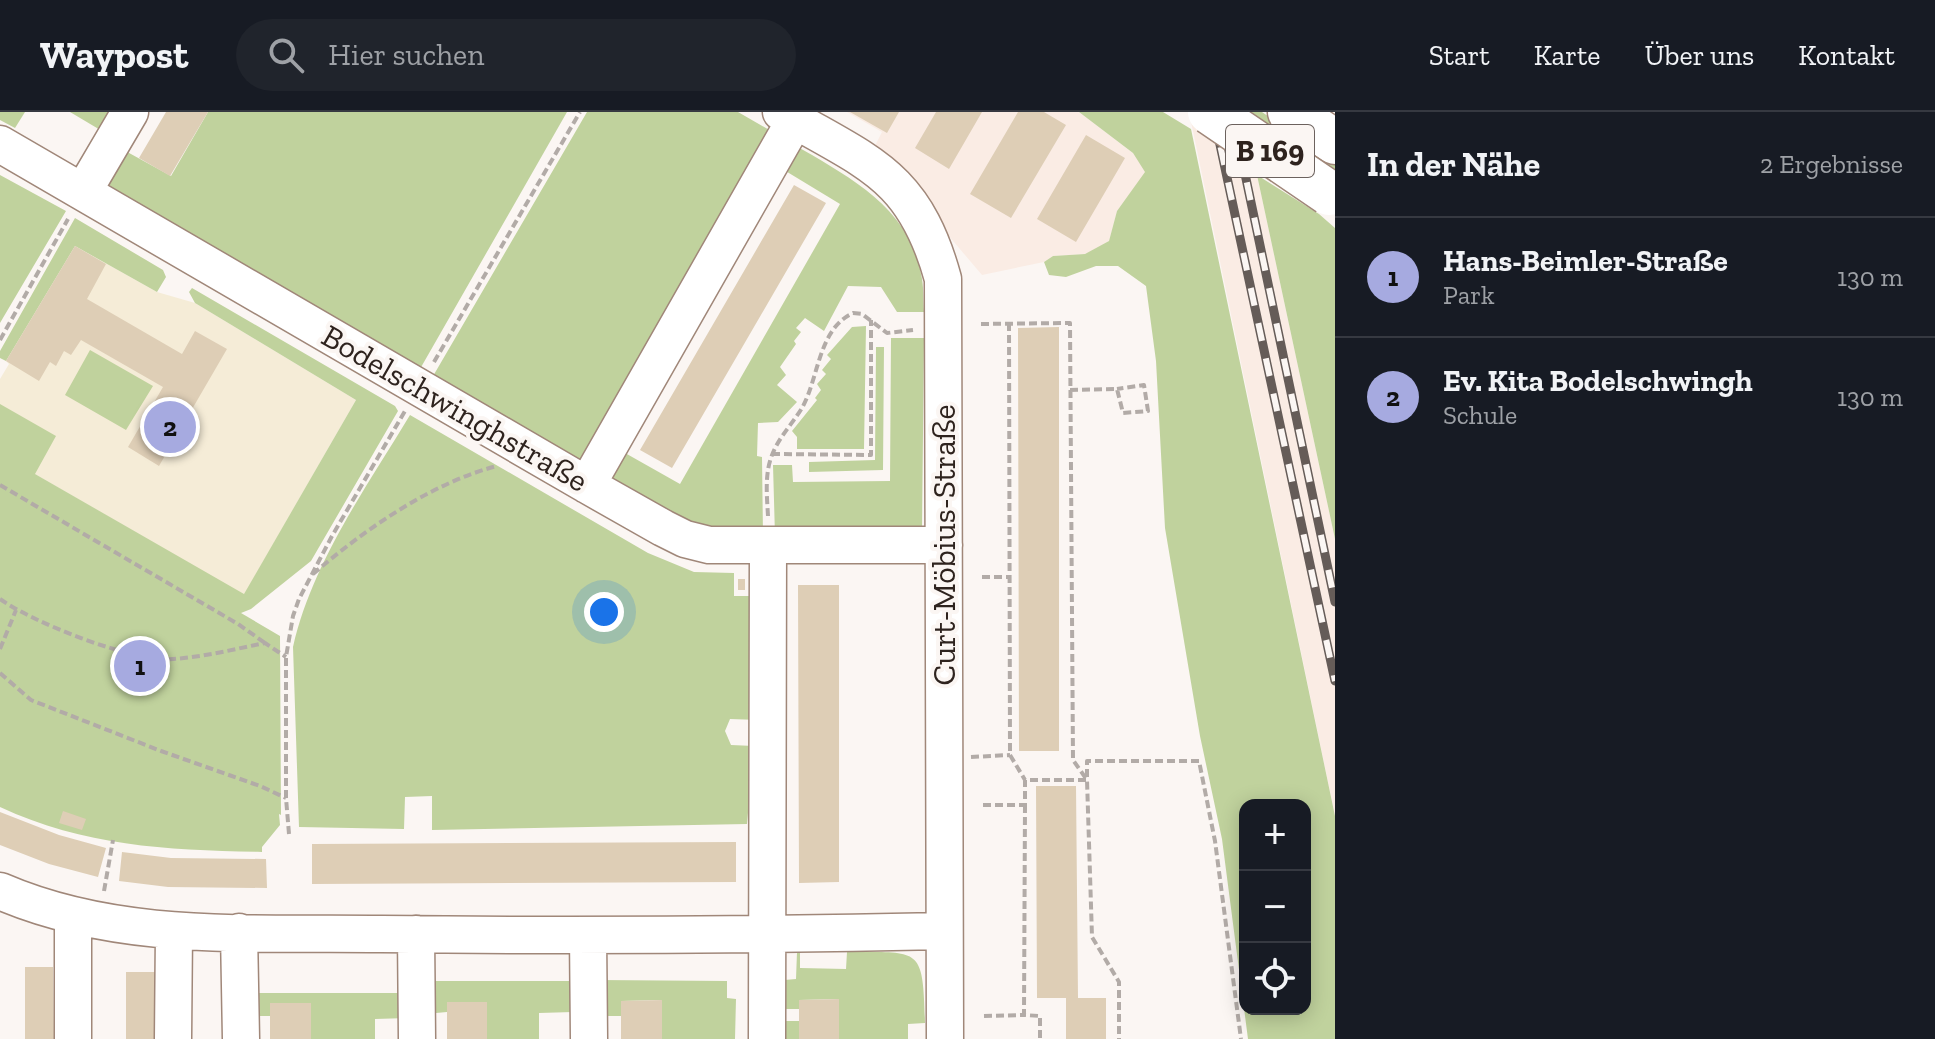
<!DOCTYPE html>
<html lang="de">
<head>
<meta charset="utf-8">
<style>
  :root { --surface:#171b24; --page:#20242c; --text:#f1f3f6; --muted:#9ea1a6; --line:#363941; --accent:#a6aae0 }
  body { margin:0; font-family:"Zilla Slab",serif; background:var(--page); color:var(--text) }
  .controls { position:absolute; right:24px; bottom:24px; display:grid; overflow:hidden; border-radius:16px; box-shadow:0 4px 20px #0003 }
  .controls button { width:72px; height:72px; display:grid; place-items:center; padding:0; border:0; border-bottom:2px solid var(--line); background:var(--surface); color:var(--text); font:40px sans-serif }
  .you { position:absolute; left:604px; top:500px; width:28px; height:28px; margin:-20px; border:6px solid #fff; border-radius:50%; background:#1a73e8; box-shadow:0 0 0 12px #1a73e833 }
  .badge { display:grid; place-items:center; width:52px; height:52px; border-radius:50%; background:var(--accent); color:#111; font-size:26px; font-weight:700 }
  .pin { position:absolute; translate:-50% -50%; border:4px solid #fff; box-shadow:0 2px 8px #0006 }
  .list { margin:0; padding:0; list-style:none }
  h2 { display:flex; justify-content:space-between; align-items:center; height:104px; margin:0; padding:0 32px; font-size:34px }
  h2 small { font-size:26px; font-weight:400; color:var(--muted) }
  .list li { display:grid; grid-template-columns:52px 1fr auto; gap:24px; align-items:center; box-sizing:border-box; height:120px; padding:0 32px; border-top:2px solid var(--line) }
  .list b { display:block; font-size:30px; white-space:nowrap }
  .list p { margin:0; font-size:26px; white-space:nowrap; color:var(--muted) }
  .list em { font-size:26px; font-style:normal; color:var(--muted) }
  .icon { flex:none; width:44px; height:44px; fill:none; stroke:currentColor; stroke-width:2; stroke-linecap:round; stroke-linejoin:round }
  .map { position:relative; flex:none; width:1335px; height:927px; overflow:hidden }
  header { display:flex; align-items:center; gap:48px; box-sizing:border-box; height:112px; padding:0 40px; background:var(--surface); border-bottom:2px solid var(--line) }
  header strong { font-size:38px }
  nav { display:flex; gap:44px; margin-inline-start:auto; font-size:28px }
  .search { width:560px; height:72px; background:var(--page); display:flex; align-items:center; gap:20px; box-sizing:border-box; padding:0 28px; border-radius:44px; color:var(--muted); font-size:30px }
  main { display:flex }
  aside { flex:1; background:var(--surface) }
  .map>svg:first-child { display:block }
  .built { fill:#faece4 }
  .education { fill:#f5ecd7 }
  .green { fill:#c0d29d; fill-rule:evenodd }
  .building { fill:#deceb6 }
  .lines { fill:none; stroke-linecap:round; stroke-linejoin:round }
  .minor-casing { stroke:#a08779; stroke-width:39 }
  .major-casing { stroke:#a08779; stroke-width:47 }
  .path { stroke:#b2aba7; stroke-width:4; stroke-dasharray:8 4; stroke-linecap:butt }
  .minor { stroke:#fff; stroke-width:36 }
  .major { stroke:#fff; stroke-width:44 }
  .rail-casing { stroke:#655c58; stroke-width:9 }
  .rail { stroke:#fbf6f3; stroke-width:6; stroke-dasharray:18; stroke-linecap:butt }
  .major-bridge-casing { stroke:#a08779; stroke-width:47; stroke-linecap:butt }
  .major-bridge { stroke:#fff; stroke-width:44 }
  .labels { text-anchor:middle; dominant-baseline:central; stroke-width:8; stroke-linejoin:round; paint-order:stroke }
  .shield { fill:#fbf6f3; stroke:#6c625e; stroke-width:2 }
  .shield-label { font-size:30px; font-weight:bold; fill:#2e231e }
  .street-label { font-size:32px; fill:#2e231e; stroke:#fbf6f3 }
</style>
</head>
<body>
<header>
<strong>Waypost</strong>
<div class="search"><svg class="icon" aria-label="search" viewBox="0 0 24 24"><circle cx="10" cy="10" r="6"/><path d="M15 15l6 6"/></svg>Hier suchen</div>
<nav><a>Start</a><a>Karte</a><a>Über uns</a><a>Kontakt</a></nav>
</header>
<main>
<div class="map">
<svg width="1335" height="927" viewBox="0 0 1335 927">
  <rect width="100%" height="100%" fill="#fbf6f3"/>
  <!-- built -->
  <path class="built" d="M 847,0 L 1079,0 L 1133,41 L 1146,60 L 1117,99 L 1109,129 L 1100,136 L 1085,142 L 1053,144 L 1044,150 L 982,163 L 874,36 L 882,20 Z
    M 1189,0 L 1248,0 L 1257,63 L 1335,427 L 1335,704 Z"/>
  <!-- education -->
  <path class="education" d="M 75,134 L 157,180 L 195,191 L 356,288 L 244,483 L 0,342 L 0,267 L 9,252 L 6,249 Z"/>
  <!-- green -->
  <path class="green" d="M 0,0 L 25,0 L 15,16 L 0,8 Z
    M 70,0 L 121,0 L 107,22 Z
    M 208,0 L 567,0 L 416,264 L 105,85 L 103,62 L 120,36 L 171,64 Z
    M 587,0 L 738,0 L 778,23 L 583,360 L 429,271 Z
    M 1079,0 L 1163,0 L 1191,17 L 1335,704 L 1335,927 L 1248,927 L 1222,727 L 1200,624 L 1165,416 L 1156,249 L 1146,174 L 1118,154 L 1096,154 L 1066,165 L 1049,163 L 1044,150 L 1053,144 L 1085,142 L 1109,129 L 1117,99 L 1145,60 L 1133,41 ZM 1305,693 L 1305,897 L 1245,897 L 1245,693 Z
    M 1248,0 L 1262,0 L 1335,52 L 1335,65 Z
    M 793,32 C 847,64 909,94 921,162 C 924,174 923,187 924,200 L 897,200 L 881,175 L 848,174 L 824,219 L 805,206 L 796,216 L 801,220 L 794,229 L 796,232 L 780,255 L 786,263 L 777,273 L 797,290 L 778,310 L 758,311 L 757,344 L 762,345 L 763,424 L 670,412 L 599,370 L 618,337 L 680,372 L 840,92 L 779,55 Z
    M 0,63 L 66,99 L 0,211 Z
    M 1257,63 L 1319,102 L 1335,116 L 1335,427 Z
    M 75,106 L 163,158 L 166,165 L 157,180 L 75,134 L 6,249 L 0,246 L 0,239 Z
    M 192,176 L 395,294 L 398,299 L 311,449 L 251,497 L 241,501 L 280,524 L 281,703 L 279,702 L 280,713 L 262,735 L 262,740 C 169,738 86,735 0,695 L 0,292 L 56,324 L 35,362 L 244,482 L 356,288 L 195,191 L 189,180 Z
    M 866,214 L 864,337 L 797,337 L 797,325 L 792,319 L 817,288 L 815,286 L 821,278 L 817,272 L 826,262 L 822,258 L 831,247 L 827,243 L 852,215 Z
    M 891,226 L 924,226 L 922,417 L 775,424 L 773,353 L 792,353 L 793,370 L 890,369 Z
    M 876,235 L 884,235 L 883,358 L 809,360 L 809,350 L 875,348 Z
    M 90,238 L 153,274 L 126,318 L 65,283 Z
    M 410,303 L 648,441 L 694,460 L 734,461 L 734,484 L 759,484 L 759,608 L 730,607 L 725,619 L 731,633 L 754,634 L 747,712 L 432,718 L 432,684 L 405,685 L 404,717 L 299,715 L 293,535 C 312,451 366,376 410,303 Z
    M 800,839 L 800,856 L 846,857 L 847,840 C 921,840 923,834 925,911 L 908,912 L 908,927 L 839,927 L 839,887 L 799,888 L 799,897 L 773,897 L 773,869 L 796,867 L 797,840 Z
    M 597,868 L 727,869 L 727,886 L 736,887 L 735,927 L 662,927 L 661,888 L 621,889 L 621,904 L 597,904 Z
    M 430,869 L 582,869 L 573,900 L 539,901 L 539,927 L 487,927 L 487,890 L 447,890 L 447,900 L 436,901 L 436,890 L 426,889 Z
    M 244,881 L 408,881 L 408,906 L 375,907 L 375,927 L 311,927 L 310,891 L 271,891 L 270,904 L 245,904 Z
    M 774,909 L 799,909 L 799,927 L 774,927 Z"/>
  <!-- building -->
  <path class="building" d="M 166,0 L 208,0 L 170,64 L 139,46 Z
    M 850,0 L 899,0 L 887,21 Z
    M 936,0 L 982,0 L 949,57 L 915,36 Z
    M 1018,0 L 1044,0 L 1066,13 L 1011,106 L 970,82 Z
    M 1086,23 L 1125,46 L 1076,130 L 1037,107 Z
    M 794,73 L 826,91 L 672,356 L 640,338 Z
    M 75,134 L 106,152 L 87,187 L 182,242 L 195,219 L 227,237 L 159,354 L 128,335 L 163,275 L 81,228 L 71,243 L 64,239 L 56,254 L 50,250 L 39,269 L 6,249 Z
    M 1059,215 L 1059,639 L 1019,639 L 1018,216 Z
    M 738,467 L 745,467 L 745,478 L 738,478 Z
    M 798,473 L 839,473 L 839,770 L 799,771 Z
    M 1036,674 L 1076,674 L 1078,886 L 1106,886 L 1106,927 L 1066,927 L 1066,886 L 1037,886 Z
    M 63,699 L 86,707 L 82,718 L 59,711 Z
    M 0,700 L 59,723 L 106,736 L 98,765 L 49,752 L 0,733 Z
    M 736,730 L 736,770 L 312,772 L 312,732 Z
    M 122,740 L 171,746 L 266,747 L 267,776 L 168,775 L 119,769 Z
    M 25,855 L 53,855 L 54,927 L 25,927 Z
    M 126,860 L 155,860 L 156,927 L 126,927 Z
    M 839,887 L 839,927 L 799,927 L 799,888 Z
    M 662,888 L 662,927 L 621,927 L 621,889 Z
    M 447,890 L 487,890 L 487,927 L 447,927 Z
    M 270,891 L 311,891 L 311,927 L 270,927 Z"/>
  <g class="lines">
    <defs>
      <path id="minor" d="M 781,0 C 867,51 914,61 943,167 L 945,927
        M 0,32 L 587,373 L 663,416 L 685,427 L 709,433 L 944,433
        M 83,80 L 130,0
        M 587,373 L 795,8
        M 0,779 C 120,831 254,820 381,822 C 569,824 756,823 944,819
        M 239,820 L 241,927
        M 416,822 L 417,927
        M 588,823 L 589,927
        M 73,927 L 73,804
        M 173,927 L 174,819
        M 767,927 L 768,434"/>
      <path id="major" d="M 1290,0 L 1335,30"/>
    </defs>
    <!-- minor casing -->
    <use href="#minor" class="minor-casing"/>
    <!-- major casing -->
    <use href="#major" class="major-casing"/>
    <!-- path -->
    <path class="path" d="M 1009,211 L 1010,643 L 1025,668
      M 981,212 L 1070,211 L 1073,648 L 1087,668 L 1092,825 L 1119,870 L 1119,927
      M 0,228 L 68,107
      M 434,250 L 580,0
      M 1070,278 L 1117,277 L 1123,301 L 1148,299 L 1144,273 L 1117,277
      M 772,342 L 871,343 L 871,208
      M 0,373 L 238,512 L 265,531
      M 768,404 C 767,386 765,366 770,349 C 776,328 791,314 802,296 C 819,266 818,217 853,201 L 862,202 L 887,221 L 913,218
      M 313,462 C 364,418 431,371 497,354
      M 982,465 L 1008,465
      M 0,487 C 34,511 132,550 173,547 C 204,545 235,537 265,531 L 286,545
      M 0,537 L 16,498
      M 0,561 L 31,588 L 161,639 L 260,674 L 286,686
      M 971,645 L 1010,643
      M 983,693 L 1025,693 L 1025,668 L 1087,668 L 1087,649 L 1199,649 L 1215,729 L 1241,927
      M 1025,693 L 1024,903 L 1040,904 L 1040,927
      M 289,722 L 286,686 L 286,545 L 293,504 L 299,487 L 332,424 L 405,299
      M 104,779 L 113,728
      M 984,904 L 1024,903"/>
    <!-- minor -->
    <use href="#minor" class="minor"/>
    <!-- major -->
    <use href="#major" class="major"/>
    <defs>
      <path id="rail" d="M 1213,0 L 1335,569
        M 1232,0 L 1335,490"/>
    </defs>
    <!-- rail casing -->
    <use href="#rail" class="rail-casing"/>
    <!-- rail -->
    <use href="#rail" class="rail"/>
    <defs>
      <path id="major-bridge" d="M 1210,0 L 1329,81"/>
    </defs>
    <!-- major-bridge casing -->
    <use href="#major-bridge" class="major-bridge-casing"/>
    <!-- major-bridge -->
    <use href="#major-bridge" class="major-bridge"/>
  </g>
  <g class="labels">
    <!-- shield labels -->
    <rect class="shield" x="1226" y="13" width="88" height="52" rx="6"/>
    <g class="shield-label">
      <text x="1270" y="39">B 169</text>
    </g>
    <!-- street labels -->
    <g class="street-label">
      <text transform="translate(455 296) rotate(30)">Bodelschwinghstraße</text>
      <text transform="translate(944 433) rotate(-90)">Curt-Möbius-Straße</text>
    </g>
  </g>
</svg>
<div class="controls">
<button>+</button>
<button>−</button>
<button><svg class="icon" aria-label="locate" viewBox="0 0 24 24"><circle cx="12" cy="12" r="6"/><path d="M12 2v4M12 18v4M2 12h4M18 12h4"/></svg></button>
</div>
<div class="you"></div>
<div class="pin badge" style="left:140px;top:554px">1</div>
<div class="pin badge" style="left:170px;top:315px">2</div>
</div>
<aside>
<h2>In der Nähe<small>2 Ergebnisse</small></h2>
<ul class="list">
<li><span class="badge">1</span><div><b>Hans-Beimler-Straße</b><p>Park</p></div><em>130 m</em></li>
<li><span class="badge">2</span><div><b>Ev. Kita Bodelschwingh</b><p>Schule</p></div><em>130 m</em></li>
</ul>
</aside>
</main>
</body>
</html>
